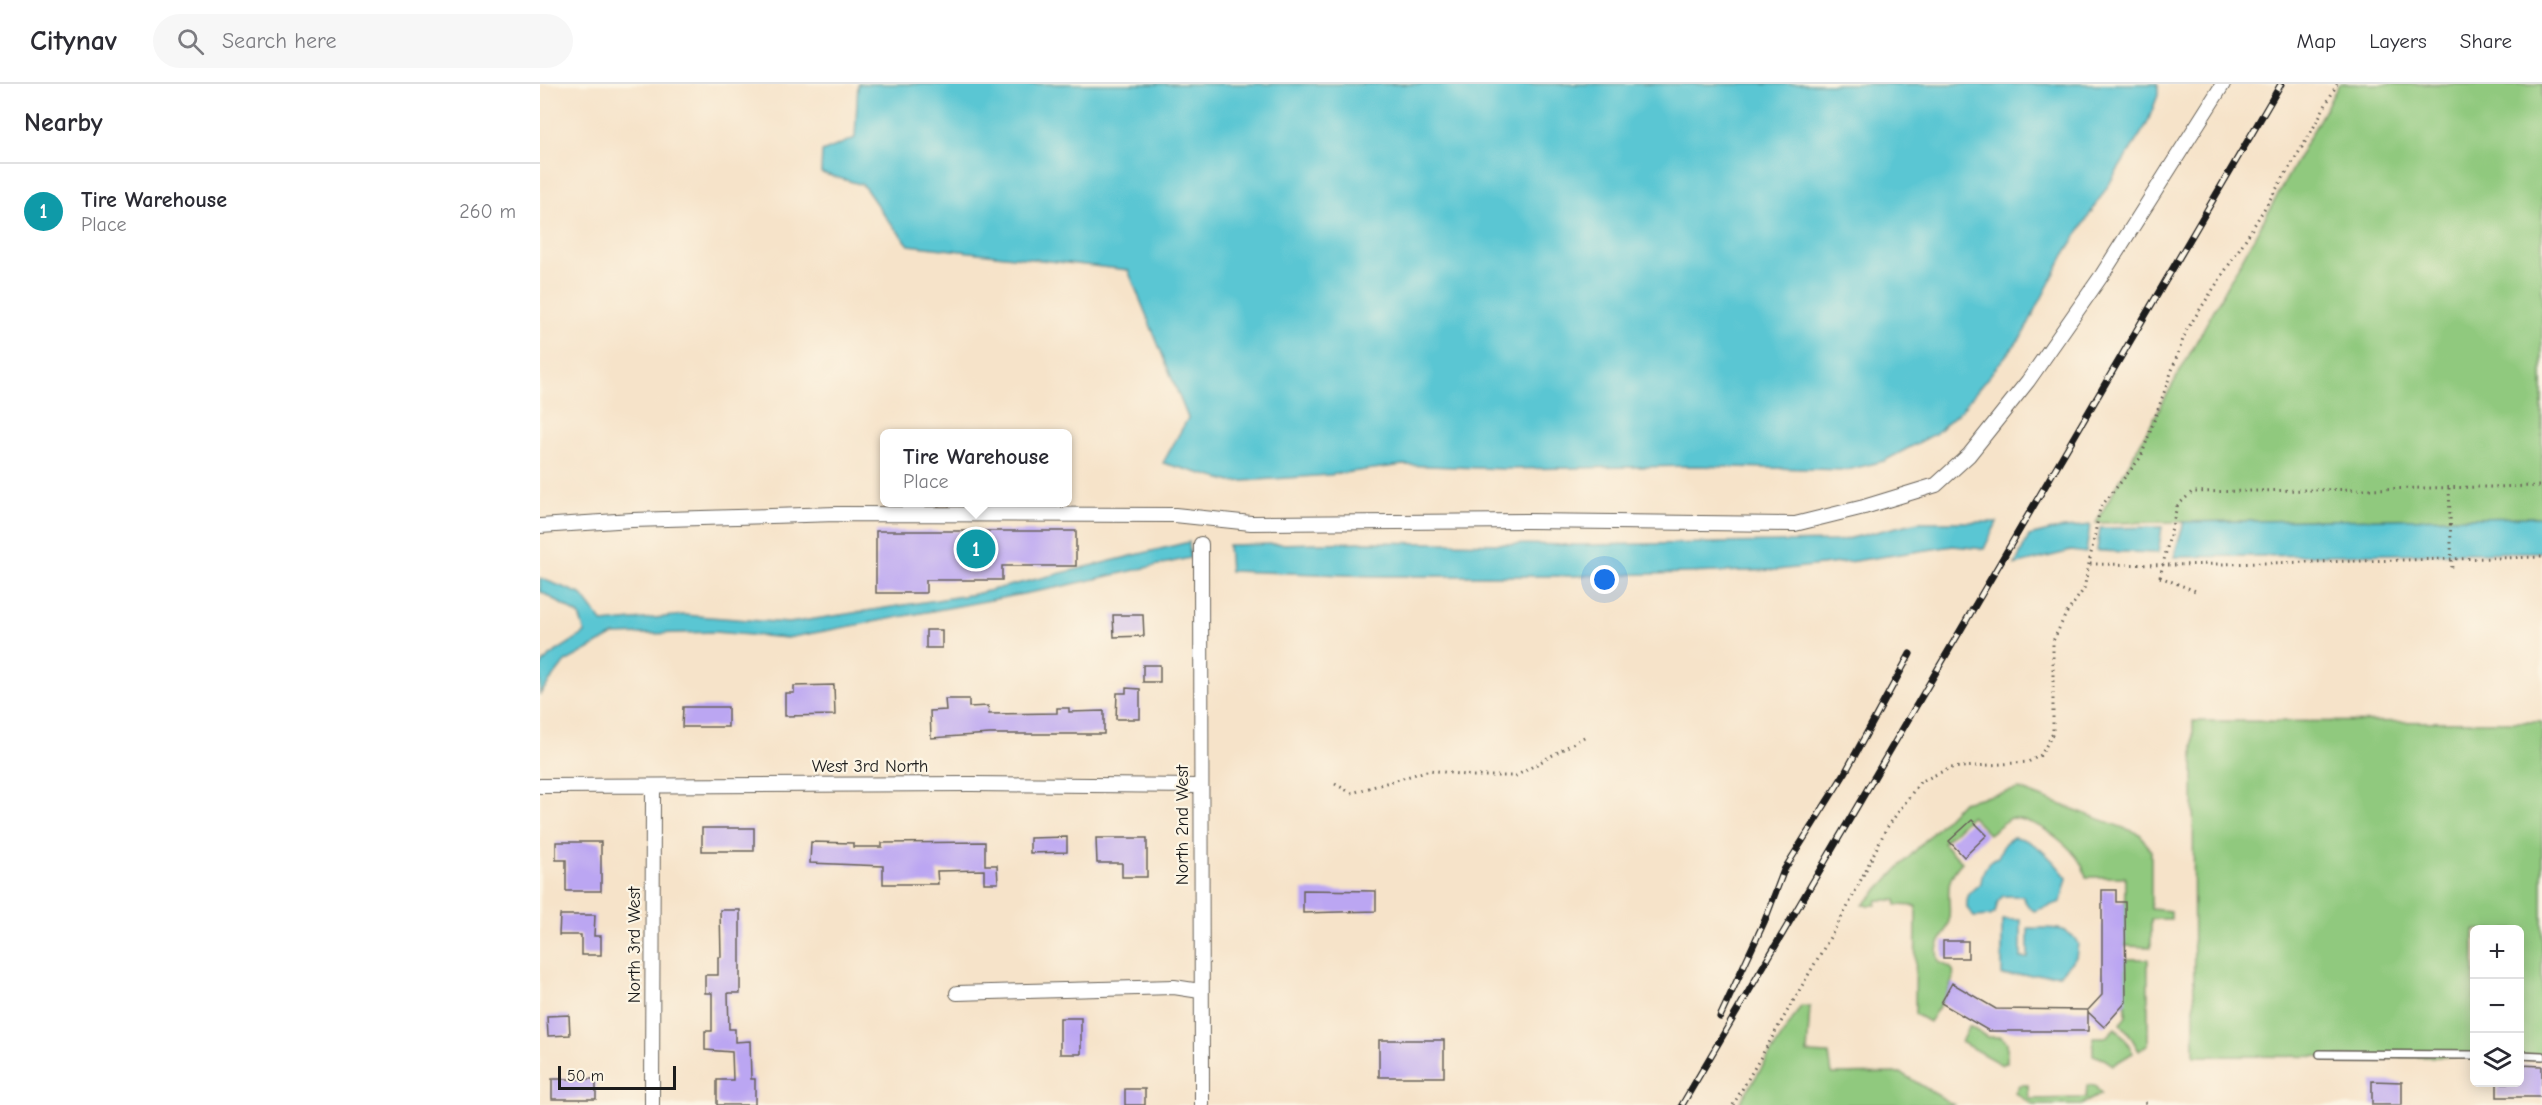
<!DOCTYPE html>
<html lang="en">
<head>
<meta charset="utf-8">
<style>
  :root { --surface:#fff; --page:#f7f7f7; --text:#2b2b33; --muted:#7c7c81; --line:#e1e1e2; --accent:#b45309 }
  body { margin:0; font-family:"Comic Neue",sans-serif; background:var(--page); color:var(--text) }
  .controls { position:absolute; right:18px; bottom:18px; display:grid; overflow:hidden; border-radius:9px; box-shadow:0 3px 15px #0003 }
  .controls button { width:54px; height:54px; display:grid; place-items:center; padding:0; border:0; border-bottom:2px solid var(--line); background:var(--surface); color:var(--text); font:30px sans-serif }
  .scale { position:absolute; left:18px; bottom:15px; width:118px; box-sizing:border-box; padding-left:6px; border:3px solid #1c1c1c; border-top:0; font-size:16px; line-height:21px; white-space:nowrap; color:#1c1c1c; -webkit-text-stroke:4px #fcf5e5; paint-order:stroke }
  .you { position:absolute; left:1065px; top:496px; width:21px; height:21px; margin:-15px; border:4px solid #fff; border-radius:50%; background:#1a73e8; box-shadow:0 0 0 9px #1a73e833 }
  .badge { display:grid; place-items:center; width:39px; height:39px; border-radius:50%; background:var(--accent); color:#fff; font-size:20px; font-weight:700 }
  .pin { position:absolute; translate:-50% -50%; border:3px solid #fff; box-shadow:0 2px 6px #0006 }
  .popup { position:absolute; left:340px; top:345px; width:192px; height:78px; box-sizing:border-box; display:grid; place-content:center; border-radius:9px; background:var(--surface); filter:drop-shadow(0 2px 4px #0005); font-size:20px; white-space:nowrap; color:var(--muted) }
  .popup b { font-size:22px; color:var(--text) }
  .popup::after { content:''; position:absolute; left:50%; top:100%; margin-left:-12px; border:12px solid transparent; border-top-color:var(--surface) }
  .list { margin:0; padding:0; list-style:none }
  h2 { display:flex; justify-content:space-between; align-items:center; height:78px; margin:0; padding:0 24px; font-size:26px }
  h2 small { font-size:20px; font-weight:400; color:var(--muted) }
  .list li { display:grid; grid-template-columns:39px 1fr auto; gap:18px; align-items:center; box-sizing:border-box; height:96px; padding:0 24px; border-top:2px solid var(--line) }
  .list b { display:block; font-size:22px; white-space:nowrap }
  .list p { margin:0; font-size:20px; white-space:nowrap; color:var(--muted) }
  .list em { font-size:20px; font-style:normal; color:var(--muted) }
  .icon { flex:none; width:33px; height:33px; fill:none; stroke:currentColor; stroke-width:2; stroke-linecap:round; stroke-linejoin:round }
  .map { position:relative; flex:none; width:2002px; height:1021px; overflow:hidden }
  header { display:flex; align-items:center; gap:36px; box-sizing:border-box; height:84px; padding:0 30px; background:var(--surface); border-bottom:2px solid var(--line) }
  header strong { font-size:28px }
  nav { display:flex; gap:33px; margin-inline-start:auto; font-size:21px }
  .search { width:420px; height:54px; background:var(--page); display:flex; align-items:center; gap:15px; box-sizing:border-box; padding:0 21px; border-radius:33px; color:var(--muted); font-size:22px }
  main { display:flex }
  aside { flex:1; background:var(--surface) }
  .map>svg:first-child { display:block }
  .green { fill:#90c97e; stroke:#56724d; stroke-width:1.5 }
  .water { fill:#5ac6d3; stroke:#3b7178; stroke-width:1.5 }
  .building { fill:#bba6f2 }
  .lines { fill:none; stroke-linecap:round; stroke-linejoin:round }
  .service-casing { stroke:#686259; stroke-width:10 }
  .minor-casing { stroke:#686259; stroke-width:16 }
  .path { stroke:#686259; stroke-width:3; stroke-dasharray:1.5 4.5; stroke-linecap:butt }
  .service { stroke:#fff; stroke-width:7 }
  .minor { stroke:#fff; stroke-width:14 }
  .rail-casing { stroke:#1c1c1c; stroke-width:7 }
  .rail { stroke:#fcf5e5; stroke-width:4.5; stroke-dasharray:14; stroke-linecap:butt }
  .path-bridge { stroke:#686259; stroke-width:3; stroke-dasharray:1.5 4.5; stroke-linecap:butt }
  .labels { text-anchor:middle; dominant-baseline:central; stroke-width:4.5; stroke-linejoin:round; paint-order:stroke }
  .street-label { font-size:18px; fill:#1c1c1c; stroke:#fcf5e5 }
</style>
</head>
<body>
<header>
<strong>Citynav</strong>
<div class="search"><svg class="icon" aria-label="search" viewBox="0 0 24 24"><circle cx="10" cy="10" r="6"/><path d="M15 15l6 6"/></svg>Search here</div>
<nav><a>Map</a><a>Layers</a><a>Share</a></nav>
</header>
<main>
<aside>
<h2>Nearby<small></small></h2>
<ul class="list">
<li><span class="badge" style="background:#0f9aa8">1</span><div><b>Tire Warehouse</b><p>Place</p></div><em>260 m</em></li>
</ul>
</aside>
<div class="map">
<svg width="2002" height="1021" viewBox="0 0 2002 1021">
  <rect width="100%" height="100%" fill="#fcf5e5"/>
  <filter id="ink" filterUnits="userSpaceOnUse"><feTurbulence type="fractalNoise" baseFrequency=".0167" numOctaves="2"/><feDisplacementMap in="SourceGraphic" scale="12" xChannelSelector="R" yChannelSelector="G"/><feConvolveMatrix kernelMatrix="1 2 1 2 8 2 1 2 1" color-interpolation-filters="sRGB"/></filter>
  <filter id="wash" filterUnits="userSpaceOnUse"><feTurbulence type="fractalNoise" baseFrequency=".008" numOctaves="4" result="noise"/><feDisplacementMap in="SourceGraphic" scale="24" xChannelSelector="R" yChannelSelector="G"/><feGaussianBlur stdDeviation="1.35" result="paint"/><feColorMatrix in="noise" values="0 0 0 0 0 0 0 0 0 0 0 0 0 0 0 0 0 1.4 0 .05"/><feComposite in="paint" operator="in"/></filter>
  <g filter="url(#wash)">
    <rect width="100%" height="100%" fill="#f6e3c9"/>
    <!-- green -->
    <path class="green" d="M 1799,0 L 2002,0 L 2002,433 L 1556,439 Z
      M 1653,637 L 2002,638 L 2002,973 L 1980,973 L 1980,846 L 1934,846 L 1934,973 L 1654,972 Z
      M 1479,705 L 1600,750 L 1611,767 L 1611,825 L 1631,827 L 1631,835 L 1611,835 L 1611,863 L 1584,862 L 1585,793 L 1546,793 C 1540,765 1497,734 1470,734 L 1449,750 L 1431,732 L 1403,759 L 1422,778 C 1399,801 1414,818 1408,842 C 1403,857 1393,859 1399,878 C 1403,880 1409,882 1412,885 C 1420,893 1395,929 1389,938 L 1375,930 L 1376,822 L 1356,821 L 1356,816 L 1337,816 L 1336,821 L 1323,821 L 1422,718 Z
      M 1584,875 L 1608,875 L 1608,960 L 1599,967 L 1588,948 L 1580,940 L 1586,932 Z
      M 1261,922 L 1270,923 L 1267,969 L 1289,970 L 1292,990 L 1361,989 L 1414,1021 L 1198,1021 Z
      M 1429,942 L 1447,953 L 1461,953 L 1467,958 L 1467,978 L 1462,981 L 1421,958 Z
      M 1575,944 L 1584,953 L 1593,969 L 1573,981 L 1564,975 L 1553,971 L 1553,953 L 1566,953 Z
      M 1479,1001 L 1488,1001 L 1489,1015 L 1546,1014 L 1547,1001 L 1555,1002 L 1561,1010 L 1541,1021 L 1493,1021 L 1475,1009 Z"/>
    <!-- water -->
    <path class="water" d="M 318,0 L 1618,0 L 1618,11 L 1607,40 L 1524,171 L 1482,252 L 1421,326 L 1395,350 L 1344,377 L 1307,386 L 1156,382 L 965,385 L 863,381 L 789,391 L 691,398 L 623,379 L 648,334 L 588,186 L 369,161 L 344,131 L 323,101 L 281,89 L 282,68 L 315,54 Z
      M 2002,433 L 2002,468 L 1634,473 L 1644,438 Z
      M 1378,438 L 1457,438 L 1444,465 L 1413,462 L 1308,478 L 1237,486 L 1146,489 L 1030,492 L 834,492 L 690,487 L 688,461 L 825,458 L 1041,461 L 1298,457 Z
      M 1550,441 L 1546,469 L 1531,467 L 1475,481 L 1489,452 L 1517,445 Z
      M 1622,443 L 1618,469 L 1557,467 L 1560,444 Z
      M 649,458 L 650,474 L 515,504 L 247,554 L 174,548 L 74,551 L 25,578 L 0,610 L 0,583 L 9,572 L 45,549 L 39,531 L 0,507 L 0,494 L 41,510 L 63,539 L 144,531 L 249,539 L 435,510 Z
      M 1473,753 C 1495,754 1515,778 1527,794 L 1521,818 L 1494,827 L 1488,822 L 1482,812 L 1463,812 L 1458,817 L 1455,829 L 1450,832 L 1434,833 L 1427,824 C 1426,809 1431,807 1441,799 C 1442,787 1446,778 1458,773 L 1465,759 Z
      M 1462,836 L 1481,836 L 1481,874 L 1488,874 L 1488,844 C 1507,845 1529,840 1538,860 L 1536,873 L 1520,890 L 1462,892 Z"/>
    <g id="blocks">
      <!-- building -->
      <path class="building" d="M 336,447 L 536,447 L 536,482 L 462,482 L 462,496 L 386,496 L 386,509 L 336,509 Z
        M 573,531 L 603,531 L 604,552 L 574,553 Z
        M 386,546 L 402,546 L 402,564 L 386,564 Z
        M 603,581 L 620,581 L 620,598 L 603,598 Z
        M 294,601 L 295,631 L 245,632 L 245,609 L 254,609 L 254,602 Z
        M 586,604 L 600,605 L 600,635 L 576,635 L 577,609 L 586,609 Z
        M 405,615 L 429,615 L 429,623 L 448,622 L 449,630 L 517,629 L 517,624 L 529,624 L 529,628 L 564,627 L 564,650 L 450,650 L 391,654 L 390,627 L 406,626 Z
        M 143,623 L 188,623 L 188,643 L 142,643 Z
        M 1432,736 L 1447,751 L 1424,773 L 1409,757 Z
        M 162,744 L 214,744 L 214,767 L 162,767 Z
        M 527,753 L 527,768 L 490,769 L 490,754 Z
        M 556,754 L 607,754 L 607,793 L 582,793 L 582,779 L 557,779 Z
        M 16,758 L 61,758 L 61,807 L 26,807 L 26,776 L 16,776 Z
        M 271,758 L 313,759 L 313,763 L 342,763 L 342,759 L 445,758 L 445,781 L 457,781 L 458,799 L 444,799 L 444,786 L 397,787 L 398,800 L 343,800 L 343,782 L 270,779 Z
        M 763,806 L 836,807 L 836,827 L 763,829 Z
        M 1562,806 L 1576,806 L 1576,818 L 1585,818 L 1586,918 L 1564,943 L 1548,928 L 1548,947 L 1449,947 L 1401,919 L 1412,899 L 1456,925 L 1548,926 L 1562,911 Z
        M 180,826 L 200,826 L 200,909 L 188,909 L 189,945 L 195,945 L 195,958 L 210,957 L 211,995 L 215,995 L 215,1021 L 177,1021 L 177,996 L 193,996 L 192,968 L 165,966 L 165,947 L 172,947 L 172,909 L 165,909 L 165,891 L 178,891 L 178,873 L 181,873 Z
        M 20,831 L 55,831 L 54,852 L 61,852 L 61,871 L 41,871 L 41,851 L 19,851 Z
        M 1403,857 L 1428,857 L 1428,874 L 1403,874 Z
        M 29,931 L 30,951 L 8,952 L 7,932 Z
        M 520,934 L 541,934 L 541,970 L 520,970 Z
        M 839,956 L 904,956 L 904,993 L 839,993 Z
        M 1980,981 L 2002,982 L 2002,1013 L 1957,1013 L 1957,999 L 1980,999 Z
        M 12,995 L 56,995 L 56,1015 L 12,1015 Z
        M 1832,997 L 1862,998 L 1862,1021 L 1832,1021 Z
        M 585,1005 L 605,1005 L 605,1021 L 585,1021 Z"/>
    </g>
  </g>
  <g filter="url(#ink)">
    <use href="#blocks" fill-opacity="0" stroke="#686259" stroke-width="1.5"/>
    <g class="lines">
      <defs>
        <path id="service" d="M 1780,970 L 1934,971
          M 1980,971 L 2002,972"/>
        <path id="minor" d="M 0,442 L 92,436 L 297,430 L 635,431 L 711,439 L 987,437 L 1255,440 L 1324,423 L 1396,401 L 1429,371 L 1488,297 L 1562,191 L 1683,0
          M 661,460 L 662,1021
          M 0,702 L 431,700 L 659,702
          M 417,909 L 634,903 L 660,907
          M 112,1021 L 113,702"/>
      </defs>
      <!-- service casing -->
      <use href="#service" class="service-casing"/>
      <!-- minor casing -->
      <use href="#minor" class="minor-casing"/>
      <!-- path -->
      <path class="path" d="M 1909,404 L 1912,487
        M 1637,422 L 1652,408 L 2002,402
        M 1550,480 L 1633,481 L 2002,473
        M 1620,493 L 1658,508
        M 795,700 L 812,709 L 890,686 L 932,692 L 976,692 L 1046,652
        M 1605,1018 L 1607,1021
        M 1193,1021 L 1307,824 L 1346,745 L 1380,698 L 1410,684 L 1488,678 L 1501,671 L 1513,649 L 1513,557 L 1526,530 L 1544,505 L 1560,424 L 1601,373 L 1646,247 L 1707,153 L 1770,50 L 1797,0"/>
      <!-- service -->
      <use href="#service" class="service"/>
      <!-- minor -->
      <use href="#minor" class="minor"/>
      <defs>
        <path id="rail" d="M 1180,933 L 1225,836 L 1244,786 L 1305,689 L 1370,570
          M 1142,1021 L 1741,0"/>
      </defs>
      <!-- rail casing -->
      <use href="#rail" class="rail-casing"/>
      <!-- rail -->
      <use href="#rail" class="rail"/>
      <!-- path-bridge -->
      <path class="path-bridge" d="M 1620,493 L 1637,422"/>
    </g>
  </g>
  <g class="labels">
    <!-- street labels -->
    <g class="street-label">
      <text x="330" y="682">West 3rd North</text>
      <text transform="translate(642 741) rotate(-90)">North 2nd West</text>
      <text transform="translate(94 861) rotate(-90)">North 3rd West</text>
    </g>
  </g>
</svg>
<div class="controls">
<button>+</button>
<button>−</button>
<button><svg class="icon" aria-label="layers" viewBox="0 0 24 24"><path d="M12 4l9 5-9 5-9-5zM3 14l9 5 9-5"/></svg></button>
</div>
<div class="scale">50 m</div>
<div class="you"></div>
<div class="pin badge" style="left:436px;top:465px;background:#0f9aa8">1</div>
<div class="popup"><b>Tire Warehouse</b>Place</div>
</div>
</main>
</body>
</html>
